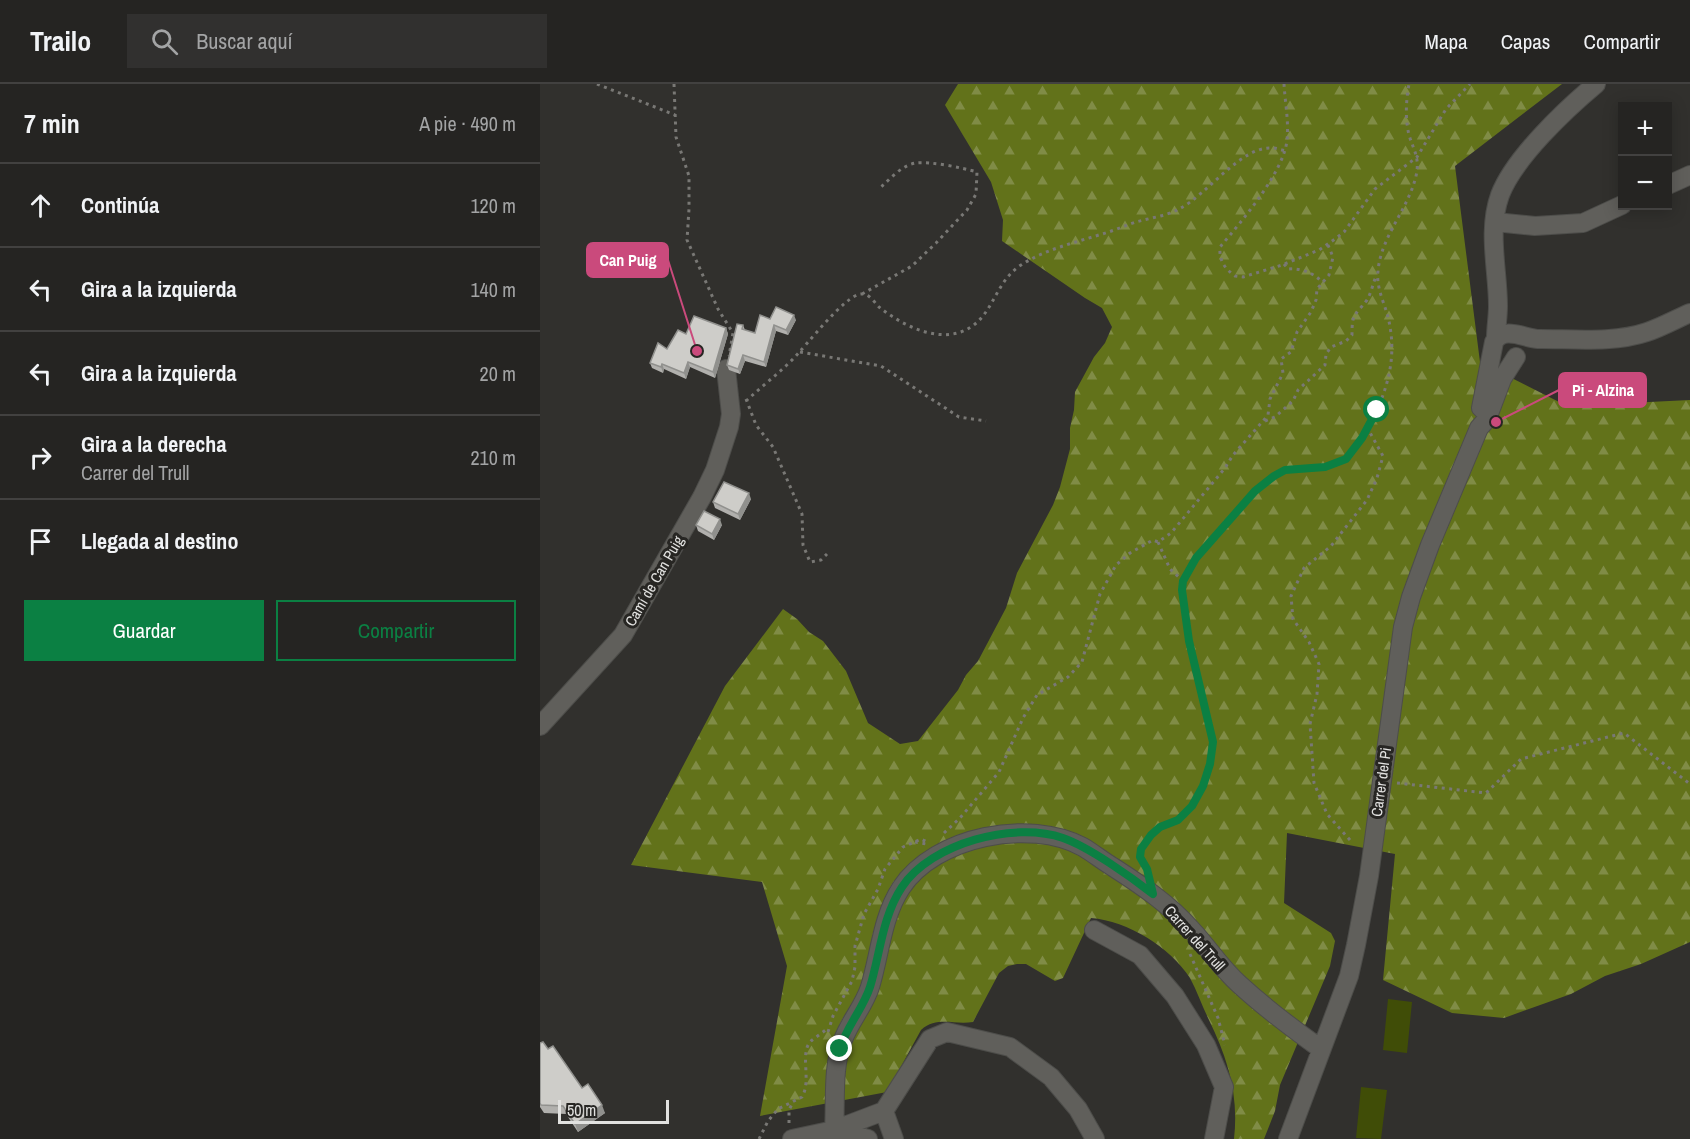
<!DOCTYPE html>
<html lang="es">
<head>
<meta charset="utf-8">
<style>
  :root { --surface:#252422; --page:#31302f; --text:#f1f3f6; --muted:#a3a4a5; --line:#424140; --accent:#0b8043 }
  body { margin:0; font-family:"Archivo Narrow",sans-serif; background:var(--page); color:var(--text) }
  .controls { position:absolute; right:18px; top:18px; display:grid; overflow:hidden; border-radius:0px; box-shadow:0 3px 15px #0003 }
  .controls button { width:54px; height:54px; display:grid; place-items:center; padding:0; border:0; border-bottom:2px solid var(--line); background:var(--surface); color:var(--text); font:30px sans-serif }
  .scale { position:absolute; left:18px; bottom:15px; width:111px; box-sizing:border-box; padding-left:6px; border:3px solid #e2e2e0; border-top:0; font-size:16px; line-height:21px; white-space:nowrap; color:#e2e2e0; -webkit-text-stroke:4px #272623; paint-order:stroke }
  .stop { position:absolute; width:18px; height:18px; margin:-14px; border:4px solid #0b8043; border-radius:50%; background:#fff }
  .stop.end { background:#0b8043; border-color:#fff; box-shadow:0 2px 6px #0008 }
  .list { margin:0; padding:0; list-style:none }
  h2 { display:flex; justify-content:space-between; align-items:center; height:78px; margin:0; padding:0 24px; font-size:26px }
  h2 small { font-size:20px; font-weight:400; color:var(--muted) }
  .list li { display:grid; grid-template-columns:39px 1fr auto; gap:18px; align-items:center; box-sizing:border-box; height:84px; padding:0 24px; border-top:2px solid var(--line) }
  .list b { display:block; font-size:22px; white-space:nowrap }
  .list p { margin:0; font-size:20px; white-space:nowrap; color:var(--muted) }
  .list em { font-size:20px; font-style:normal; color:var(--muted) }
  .actions { display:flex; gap:12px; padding:18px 24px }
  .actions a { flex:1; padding:14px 0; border:2px solid var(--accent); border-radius:0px; text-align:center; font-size:21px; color:var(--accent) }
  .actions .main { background:var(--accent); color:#fff }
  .icon { flex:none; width:33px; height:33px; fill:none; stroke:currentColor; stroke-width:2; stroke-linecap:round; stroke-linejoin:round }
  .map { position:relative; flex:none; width:1150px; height:1055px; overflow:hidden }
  header { display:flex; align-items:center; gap:36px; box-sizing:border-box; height:84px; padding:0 30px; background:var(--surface); border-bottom:2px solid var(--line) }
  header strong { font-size:28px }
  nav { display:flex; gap:33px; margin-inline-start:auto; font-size:21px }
  .search { width:420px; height:54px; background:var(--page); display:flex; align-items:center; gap:15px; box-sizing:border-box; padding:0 21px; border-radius:0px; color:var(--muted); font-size:22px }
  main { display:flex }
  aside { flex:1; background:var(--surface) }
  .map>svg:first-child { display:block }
  .forest { fill:url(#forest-firs) }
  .park { fill:#404d07 }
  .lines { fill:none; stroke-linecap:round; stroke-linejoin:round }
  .minor-casing { stroke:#4d4d4a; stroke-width:20 }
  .path { stroke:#797875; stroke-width:3; stroke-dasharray:3 4.5; stroke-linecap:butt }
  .minor { stroke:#605f5b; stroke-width:18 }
  .wall { fill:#b1b0ad }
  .shaded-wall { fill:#90908d }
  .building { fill:#cecdc9; stroke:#90908d; stroke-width:1.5 }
  .route { stroke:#0b8043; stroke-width:8 }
  .labels { text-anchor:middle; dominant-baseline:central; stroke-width:6; stroke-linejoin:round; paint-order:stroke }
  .street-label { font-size:15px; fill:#e2e2e0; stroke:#272623 }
  .leader { fill:none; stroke:#ca4a7c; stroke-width:2 }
  .callout-dot { fill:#ca4a7c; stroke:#272623; stroke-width:2 }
  .callout { fill:#ca4a7c; stroke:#ca4a7c; stroke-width:2 }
  .callout-label { font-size:16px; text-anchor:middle; font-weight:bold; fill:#fff }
</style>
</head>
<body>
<header>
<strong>Trailo</strong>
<div class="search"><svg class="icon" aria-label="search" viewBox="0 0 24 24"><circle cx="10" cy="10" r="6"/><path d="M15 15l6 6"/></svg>Buscar aquí</div>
<nav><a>Mapa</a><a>Capas</a><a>Compartir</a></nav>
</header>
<main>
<aside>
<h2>7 min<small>A pie · 490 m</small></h2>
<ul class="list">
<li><svg class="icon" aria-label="ahead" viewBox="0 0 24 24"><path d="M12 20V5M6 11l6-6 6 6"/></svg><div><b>Continúa</b></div><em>120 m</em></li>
<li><svg class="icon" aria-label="left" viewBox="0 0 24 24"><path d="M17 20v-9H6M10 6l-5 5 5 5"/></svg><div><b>Gira a la izquierda</b></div><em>140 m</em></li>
<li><svg class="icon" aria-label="left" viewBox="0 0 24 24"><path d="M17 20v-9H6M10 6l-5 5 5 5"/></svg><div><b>Gira a la izquierda</b></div><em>20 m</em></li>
<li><svg class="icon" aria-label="right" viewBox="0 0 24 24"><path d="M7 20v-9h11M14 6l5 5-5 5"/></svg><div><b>Gira a la derecha</b><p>Carrer del Trull</p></div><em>210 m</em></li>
<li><svg class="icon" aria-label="arrive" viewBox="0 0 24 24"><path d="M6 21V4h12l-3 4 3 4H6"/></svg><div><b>Llegada al destino</b></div></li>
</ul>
<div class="actions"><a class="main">Guardar</a><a>Compartir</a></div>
</aside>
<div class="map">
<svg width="1150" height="1055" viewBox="0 0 1150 1055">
  <defs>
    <pattern id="forest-firs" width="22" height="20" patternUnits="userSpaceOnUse" patternTransform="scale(1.5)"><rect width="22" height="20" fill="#62721a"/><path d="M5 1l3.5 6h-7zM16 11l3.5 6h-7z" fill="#808c46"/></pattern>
  </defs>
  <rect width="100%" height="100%" fill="#31302d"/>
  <!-- forest -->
  <path class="forest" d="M 418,0 L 1022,0 L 915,82 L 940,278 L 1027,322 L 1150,316 L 1150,858 L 1101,880 L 1065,892 L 1031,910 L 964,934 L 912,929 L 843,896 L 855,770 L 747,749 L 744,819 L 791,849 L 795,857 L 790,882 L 740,1001 L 735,1027 L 724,1055 L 694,1055 C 699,1011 688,975 669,936 C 662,922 657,907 650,894 C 630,863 588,837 551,834 L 523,894 L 515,897 L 486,880 L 477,880 L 468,882 L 459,889 L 433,938 C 413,941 397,932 381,946 L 347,1008 L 220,1032 L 247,882 L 222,798 L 91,781 L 185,602 L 243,525 L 257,535 L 269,548 L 283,557 L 306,587 L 328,639 L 360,660 L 378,657 L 418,606 L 426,591 L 438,577 L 466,524 L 477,489 L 513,421 L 520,403 L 530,365 L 530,344 L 534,326 L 535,308 L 554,273 L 565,259 L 572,243 L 562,224 L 545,214 L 462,157 L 463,136 L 451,98 L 405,21 Z"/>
  <!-- park -->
  <path class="park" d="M 848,915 L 872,918 L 867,969 L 843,966 Z
    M 821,1003 L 847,1006 L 841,1055 L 816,1054 Z"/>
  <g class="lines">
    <defs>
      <path id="minor" d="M 1128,101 L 1150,91
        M 955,138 L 995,142 L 1043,139 L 1082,121
        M 956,254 C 956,243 958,233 958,222 C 958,186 947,147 960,111 C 974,74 1026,25 1056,0
        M 941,324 L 954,258 C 964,241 985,255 1000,255 C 1035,255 1075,259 1107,248 C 1122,243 1136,235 1150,229
        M 0,642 L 83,551 L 162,413 L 175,386 L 189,343 L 191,330 L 186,285
        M 554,846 L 600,871 L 635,912 L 666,961 L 684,1003 L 674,1055
        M 344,1027 L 354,1055
        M 294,1046 C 296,1017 292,983 303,956 C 310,937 324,922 330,903 C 340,870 342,833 361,804 C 395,752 490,734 543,763 C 553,769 563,777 573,783 C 601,801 629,820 651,845 C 668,863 680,883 699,900 C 724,923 753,945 781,965
        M 294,1046 L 328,1055
        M 252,1055 L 294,1046 L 344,1027 L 390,955 L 407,948 L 470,963 L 511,993 L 538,1025 L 555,1055
        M 748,1055 L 809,892 L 816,861 L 829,792 L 863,543 L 871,513 L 890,461 L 939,344 L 947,335 L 962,295 L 976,273"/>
    </defs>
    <!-- minor casing -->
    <use href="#minor" class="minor-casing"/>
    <!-- path -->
    <path class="path" d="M 57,0 L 135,31
      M 134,0 L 136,53 L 149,92 L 149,125 L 147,156 L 178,225 L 193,249 L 189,272
      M 744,0 C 745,18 749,38 747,56 C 744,88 701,138 680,163 C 679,176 684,184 695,192 L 703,193 L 742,181 L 779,166 L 795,155 L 804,148 L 835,105 L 877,73 L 906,25 L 930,0
      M 744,180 L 748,185 C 762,184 774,189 783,199
      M 322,210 L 372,182 L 396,159 L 427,126 L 436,110 L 437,88 C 423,84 390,77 376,79 C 362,81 351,94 341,103
      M 260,268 L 341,282 L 419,333 L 446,337
      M 206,315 L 216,341 L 233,363 L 262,430 L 263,461 L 270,478 L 281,476 L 287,470
      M 206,317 C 221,303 238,290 253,275 C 266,262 305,211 321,210 C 329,209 334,218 339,223 C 363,242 402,262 431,243 C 454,228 456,197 481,181 C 506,165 534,159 562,150 C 573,147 584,142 596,138 C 610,134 626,132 639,125 C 667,111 701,62 732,64 C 737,64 741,66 746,67
      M 725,337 L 735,333 L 753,317 L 758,306 L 785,281 L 786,270 L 791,263 L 806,257 L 812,251 C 812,229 814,233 827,216 C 831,209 833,200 836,192
      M 618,458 L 630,485 L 643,497
      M 857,699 L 946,709 L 981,675 L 1084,649 L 1150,700
      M 404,749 L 420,734 L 459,688 L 483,634 L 497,611 L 528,593 L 542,578 L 560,510 L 576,481 L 590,469 L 613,456 L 618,458 L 631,449 L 641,437 L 685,384 L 693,371 L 723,337 L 728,331 L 730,315 L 743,289 L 741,275 L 751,268 L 757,248 L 771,228 L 776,216 L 777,205 L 789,191 L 793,173 L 788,161
      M 810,756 L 787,730 L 774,699 L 770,640 L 777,610 L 779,580 L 769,558 L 753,535 L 751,512 L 764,484 L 791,462 L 827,416 L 837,394 L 843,372 L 828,345
      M 375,758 L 386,760
      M 607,785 C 605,782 601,777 601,773 C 598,763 612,747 620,743 C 626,740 633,739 638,736 C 654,726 662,706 667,689 C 679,652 664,623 655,588 C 651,570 648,551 645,532 C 644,521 639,506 644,495 C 654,472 674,455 690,436 C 704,420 717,400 737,390 C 749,384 760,385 773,384 C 811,381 824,356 838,324 C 851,293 856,266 848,233 C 844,218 836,203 838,187 C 841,152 868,126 876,92 C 880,74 874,67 869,51 C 865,34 866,17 869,0
      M 650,870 L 678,934 L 685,961
      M 288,948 L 293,932 L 312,897 L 315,883 L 315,862 L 324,830 L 338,805 L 345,785 L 363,763 L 381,755 L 389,759
      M 249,1039 L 249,1026 L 252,1020
      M 219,1055 L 228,1037 L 238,1025 L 262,1013 C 272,996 259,969 271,957 C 276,953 282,949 287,945"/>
    <!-- minor -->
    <use href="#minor" class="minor"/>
  </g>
  <!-- wall -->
  <path class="wall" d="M 230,235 L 256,236 L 248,251 L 236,247 L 226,283 L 205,277 L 200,290 L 189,286 L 187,281 L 203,241 L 205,246 L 215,249 Z
    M 186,244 L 188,250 L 175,294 L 150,283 L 146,295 L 124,285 L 123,289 L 112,284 L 110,279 L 146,250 Z
    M 211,415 L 200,436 L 175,424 L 173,418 Z
    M 156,441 L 182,441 L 174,456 L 158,447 Z
    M 0,959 L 8,965 L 65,1029 L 38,1048 L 26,1030 L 4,1029 L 0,1023 Z"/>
  <!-- shaded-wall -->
  <path class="shaded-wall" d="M 254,231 L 256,236 L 248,251 L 246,246 Z
    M 234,241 L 236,247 L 226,283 L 224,278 Z
    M 186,244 L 188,250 L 175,294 L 173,288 Z
    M 203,271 L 205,277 L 200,290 L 198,285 Z
    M 148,278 L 150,283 L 146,295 L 144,289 Z
    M 122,280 L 124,285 L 123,289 L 121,283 Z
    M 209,409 L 211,415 L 200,436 L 198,430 Z
    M 180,435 L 182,441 L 174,456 L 172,450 Z
    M 62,1021 L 65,1029 L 38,1048 L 35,1040 Z"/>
  <!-- building -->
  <path class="building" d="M 236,223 L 254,231 L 246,246 L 234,241 L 224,278 L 203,271 L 198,285 L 187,281 L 197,240 L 203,241 L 202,245 L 215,249 L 220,231 L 230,235 Z
    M 154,232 L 186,244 L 173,288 L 148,278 L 144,289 L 122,280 L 121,283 L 110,279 L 118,259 L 127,265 L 138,246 L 146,250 Z
    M 184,398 L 209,409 L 198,430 L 173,418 Z
    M 164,427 L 180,435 L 172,450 L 156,441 Z
    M 3,958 L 8,965 L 13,962 L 42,1004 L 48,1000 L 62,1021 L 35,1040 L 23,1022 L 1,1021 L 0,1019 L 0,959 Z"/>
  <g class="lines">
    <!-- route -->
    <path class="route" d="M 300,965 C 306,943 323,925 330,903 C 340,871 342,833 362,803 C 391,759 474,737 523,754 C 549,763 591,793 613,810 L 607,785 L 600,773 L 601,765 L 611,751 L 620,743 L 638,736 L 652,722 L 663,702 L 670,680 L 673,658 L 649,557 L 642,506 L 643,497 L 656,474 L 715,407 L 734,392 L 745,386 L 785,383 L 806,375 L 822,354 L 837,326"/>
  </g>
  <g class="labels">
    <!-- street labels -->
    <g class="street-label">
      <text transform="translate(114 497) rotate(-60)">Camí de Can Puig</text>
      <text transform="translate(841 698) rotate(-82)">Carrer del Pi</text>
      <text transform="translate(655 854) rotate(48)">Carrer del Trull</text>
    </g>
  </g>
  <!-- callouts -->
  <path class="leader" d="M157 267L128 176M956 338L1019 306"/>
  <g class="callout-dot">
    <circle cx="157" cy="267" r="6"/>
    <circle cx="956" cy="338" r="6"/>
  </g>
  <g class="callout">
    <rect x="47" y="159" width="81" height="34" rx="6"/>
    <rect x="1019" y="289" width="87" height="34" rx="6"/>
  </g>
  <g class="callout-label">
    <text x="88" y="182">Can Puig</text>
    <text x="1063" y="312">Pi - Alzina</text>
  </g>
</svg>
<div class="controls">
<button>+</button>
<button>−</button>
</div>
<div class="scale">50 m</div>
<div class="stop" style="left:837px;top:326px"></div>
<div class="stop end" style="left:300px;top:965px"></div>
</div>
</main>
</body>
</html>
